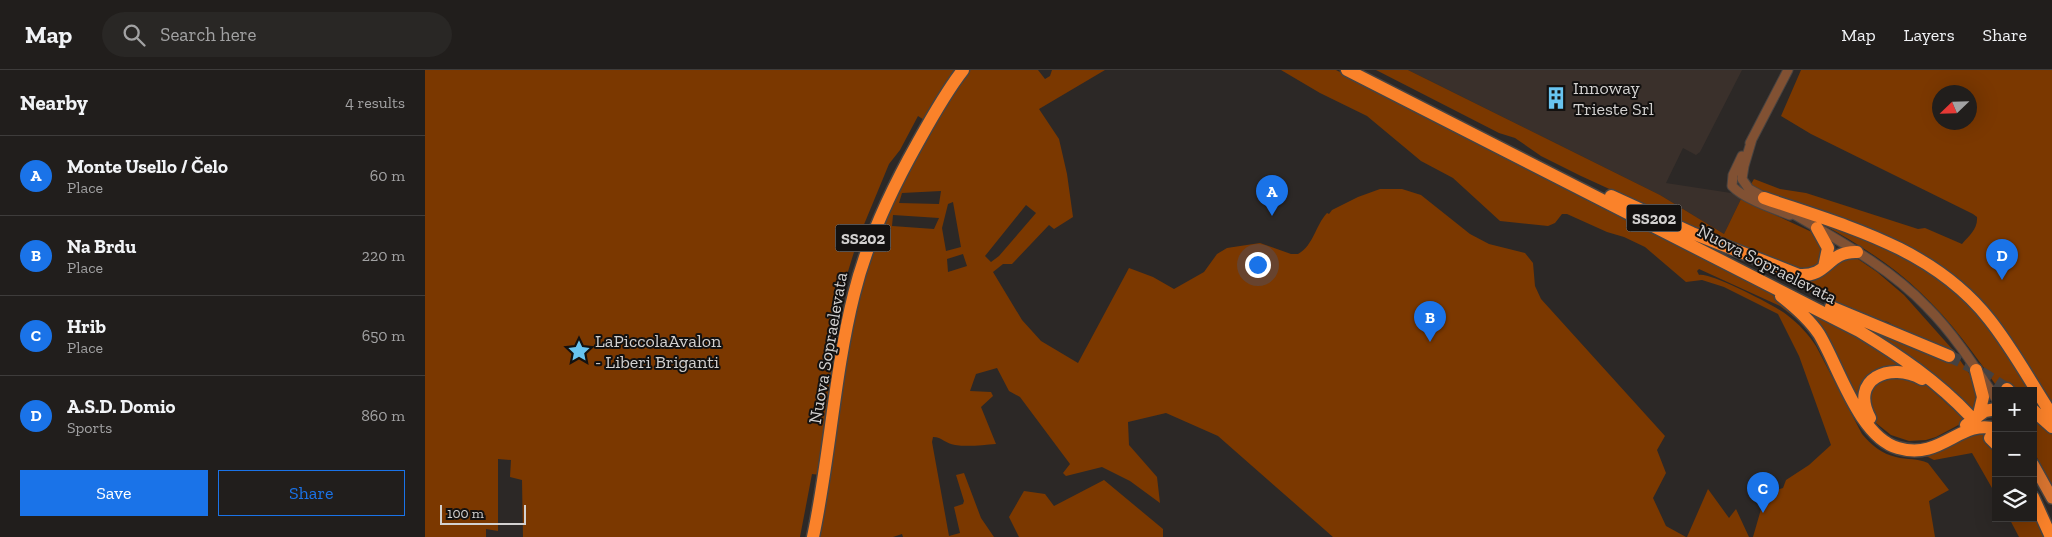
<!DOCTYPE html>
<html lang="en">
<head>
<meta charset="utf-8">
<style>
  :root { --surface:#211e1c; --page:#292725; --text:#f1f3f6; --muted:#a2a2a3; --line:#3e3c3b; --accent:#1a73e8 }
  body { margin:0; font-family:"Zilla Slab",serif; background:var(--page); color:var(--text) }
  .controls { position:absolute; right:15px; bottom:15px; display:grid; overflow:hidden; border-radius:0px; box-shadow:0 5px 20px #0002 }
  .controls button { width:45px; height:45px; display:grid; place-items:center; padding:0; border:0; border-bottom:1px solid var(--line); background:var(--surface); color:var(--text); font:25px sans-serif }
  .compass { position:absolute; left:1507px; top:15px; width:45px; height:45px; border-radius:50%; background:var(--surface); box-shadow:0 5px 20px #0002; rotate:247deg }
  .scale { position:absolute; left:15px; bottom:12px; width:86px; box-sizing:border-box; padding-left:5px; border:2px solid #d3d1d0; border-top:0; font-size:14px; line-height:18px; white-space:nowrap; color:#d3d1d0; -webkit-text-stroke:4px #131110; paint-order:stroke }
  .you { position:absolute; left:832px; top:194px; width:18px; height:18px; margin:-12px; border:4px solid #fff; border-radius:50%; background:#1a73e8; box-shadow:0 0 0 8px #1a73e833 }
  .badge { display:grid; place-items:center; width:32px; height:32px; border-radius:50%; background:var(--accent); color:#fff; font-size:16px; font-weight:700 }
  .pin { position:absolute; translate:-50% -41px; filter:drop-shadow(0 1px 2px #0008) }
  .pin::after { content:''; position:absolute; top:26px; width:18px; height:15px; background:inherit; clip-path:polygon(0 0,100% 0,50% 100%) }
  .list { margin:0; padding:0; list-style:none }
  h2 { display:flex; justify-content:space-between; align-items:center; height:65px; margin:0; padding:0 20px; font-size:21px }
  h2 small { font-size:16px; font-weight:400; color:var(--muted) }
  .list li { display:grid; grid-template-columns:32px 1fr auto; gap:15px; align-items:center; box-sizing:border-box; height:80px; padding:0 20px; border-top:1px solid var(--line) }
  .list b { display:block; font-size:19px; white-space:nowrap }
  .list p { margin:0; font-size:16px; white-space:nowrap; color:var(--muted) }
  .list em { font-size:16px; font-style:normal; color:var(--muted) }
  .actions { display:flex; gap:10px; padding:15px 20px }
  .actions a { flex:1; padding:11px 0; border:1px solid var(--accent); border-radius:0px; text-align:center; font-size:18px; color:var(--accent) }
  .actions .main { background:var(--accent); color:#fff }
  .icon { flex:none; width:28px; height:28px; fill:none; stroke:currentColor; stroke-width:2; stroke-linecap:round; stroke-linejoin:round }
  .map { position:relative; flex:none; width:1627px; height:467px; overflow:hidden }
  header { display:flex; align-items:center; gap:30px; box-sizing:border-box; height:70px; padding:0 25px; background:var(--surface); border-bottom:1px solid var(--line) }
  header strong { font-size:24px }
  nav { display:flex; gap:28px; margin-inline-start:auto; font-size:18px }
  .search { width:350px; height:45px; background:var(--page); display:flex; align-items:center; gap:12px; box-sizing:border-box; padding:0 18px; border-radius:28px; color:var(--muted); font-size:19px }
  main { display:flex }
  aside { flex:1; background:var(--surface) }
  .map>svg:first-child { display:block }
  .built { fill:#3a302b }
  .green { fill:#7b3800; fill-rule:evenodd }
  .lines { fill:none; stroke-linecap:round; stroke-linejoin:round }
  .highway-tunnel { stroke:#454140; stroke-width:12; stroke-dasharray:12 6; stroke-linecap:butt }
  .minor-casing { stroke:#474341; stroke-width:11 }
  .major-casing { stroke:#474341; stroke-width:14 }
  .highway-casing { stroke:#474341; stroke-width:15 }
  .minor { stroke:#815133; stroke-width:9 }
  .major { stroke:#d87430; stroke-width:11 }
  .highway { stroke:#fa822a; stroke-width:12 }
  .labels { text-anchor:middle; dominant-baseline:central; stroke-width:4; stroke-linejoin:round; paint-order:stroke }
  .shield { fill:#131110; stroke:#999796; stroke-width:1 }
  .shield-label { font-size:16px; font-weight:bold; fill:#d3d1d0 }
  .poi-label { font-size:18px; fill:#d3d1d0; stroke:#131110; text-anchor:start }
  .street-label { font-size:18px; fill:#d3d1d0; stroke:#131110 }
</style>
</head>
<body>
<header>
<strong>Map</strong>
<div class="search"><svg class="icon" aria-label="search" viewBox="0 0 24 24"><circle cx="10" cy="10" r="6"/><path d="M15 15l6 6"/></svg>Search here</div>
<nav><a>Map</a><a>Layers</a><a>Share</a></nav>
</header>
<main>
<aside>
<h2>Nearby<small>4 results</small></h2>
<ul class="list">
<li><span class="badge">A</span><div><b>Monte Usello / Čelo</b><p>Place</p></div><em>60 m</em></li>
<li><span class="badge">B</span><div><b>Na Brdu</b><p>Place</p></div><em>220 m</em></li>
<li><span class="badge">C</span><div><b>Hrib</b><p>Place</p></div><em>650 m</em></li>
<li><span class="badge">D</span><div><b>A.S.D. Domio</b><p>Sports</p></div><em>860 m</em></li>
</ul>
<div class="actions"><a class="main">Save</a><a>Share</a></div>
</aside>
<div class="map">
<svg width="1627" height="467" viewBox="0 0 1627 467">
  <rect width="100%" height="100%" fill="#2c2826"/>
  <!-- built -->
  <path class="built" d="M 983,0 L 1317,0 L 1275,82 L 1271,85 L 1258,78 L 1241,113 L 1306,123 L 1316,129 L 1299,164 L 1235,125 Z"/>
  <!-- green -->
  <path class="green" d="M 0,0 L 613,0 L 620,9 L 625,6 L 627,0 L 680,0 L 614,39 L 634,69 L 642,104 L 648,147 L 629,159 L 624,155 L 587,194 L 578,194 L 568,202 L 597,250 L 616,271 L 653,293 L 704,198 L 728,207 L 749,219 L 779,202 L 792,184 L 802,178 L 835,173 L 866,184 L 873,184 C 889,175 890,156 902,143 L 904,144 L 907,140 L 933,127 L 955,119 L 977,119 L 996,125 L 1045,164 L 1064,174 L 1100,183 L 1108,193 L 1110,216 L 1116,229 L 1240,366 L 1232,380 L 1241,403 L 1228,428 L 1241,456 L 1261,467 L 908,467 L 793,366 L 741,343 L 703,352 L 704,375 L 732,407 L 735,433 L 705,411 L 677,397 L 641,406 L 638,403 L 645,394 L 595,327 L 584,321 L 572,298 L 551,304 L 545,321 L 566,322 L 568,326 L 556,337 L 571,374 C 558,375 543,377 530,375 C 521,374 517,367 508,367 L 507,372 L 524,466 L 535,463 L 529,437 L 538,434 L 539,431 L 531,405 L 539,403 L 556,448 L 569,467 L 478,467 L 477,464 L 468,467 L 394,467 L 404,406 L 387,404 L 375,467 L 98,467 L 97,410 L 85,407 L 86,390 L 73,389 L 73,461 L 61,459 L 61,467 L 0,467 ZM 493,46 L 507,55 L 466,133 L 456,164 L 446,178 L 427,254 L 419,298 L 402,295 L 417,221 L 433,169 L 464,94 L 475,80 ZM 516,121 L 514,134 L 474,133 L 477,123 ZM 528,132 L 536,177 L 521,181 L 517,158 L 523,134 ZM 601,135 L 611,143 L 574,186 L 566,192 L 560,186 ZM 468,145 L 514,148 L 509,159 L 467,156 ZM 538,184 L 542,196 L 523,202 L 522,189 Z
    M 856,0 L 911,0 L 1126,110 C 1143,121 1156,125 1174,133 C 1203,147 1233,163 1262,178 C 1309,202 1361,223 1392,269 L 1437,354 L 1447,366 L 1460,376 L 1468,380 L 1484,383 L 1505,382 L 1550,361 L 1571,362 L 1571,365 L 1569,364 L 1560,373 L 1571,384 L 1571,425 L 1547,383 L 1509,390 L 1503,387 L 1470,383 L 1456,375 L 1443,365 L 1434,353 L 1391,270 L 1381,256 L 1355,236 L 1274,199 L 1272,201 L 1274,205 C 1285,202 1351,236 1362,245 C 1374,254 1383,264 1391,276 L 1437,364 C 1446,375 1457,384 1471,387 C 1482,390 1493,388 1503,393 L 1524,420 L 1504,431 L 1510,467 L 1328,467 L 1343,415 L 1351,420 L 1358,418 L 1361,410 L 1384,395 L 1406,375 L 1374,286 L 1353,244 L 1299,217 L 1277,210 L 1261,212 L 1220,177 L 1199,167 L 1182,162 L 1142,144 L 1137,144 L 1130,153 L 1123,156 L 1075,151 L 1028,108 L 996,91 L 942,46 L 895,23 Z
    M 951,0 L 983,0 L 1235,125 L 1299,164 L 1316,129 L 1391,164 L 1401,178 L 1395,196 L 1379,201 L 1276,161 L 1156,106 L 1116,86 L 1090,68 L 1074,63 Z
    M 1376,0 L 1627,0 L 1627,337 L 1610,310 L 1514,197 L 1325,116 L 1329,109 L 1355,119 L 1381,123 L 1493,159 L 1500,158 L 1537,174 C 1544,166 1553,159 1552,147 L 1548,144 L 1386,64 L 1356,46 ZM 1514,22 L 1544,22 L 1544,52 L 1514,52 Z
    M 1401,152 L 1506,199 L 1537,225 L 1572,266 L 1607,321 L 1575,321 C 1551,286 1526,251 1495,222 C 1467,195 1432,173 1397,154 Z
    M 1306,182 L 1372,207 L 1427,185 L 1452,202 L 1479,225 L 1528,280 L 1548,309 L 1554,336 L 1541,351 L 1511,367 L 1501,370 L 1484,371 L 1466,365 L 1451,353 L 1444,340 L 1446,317 L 1465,304 L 1499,313 L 1540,350 L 1549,342 L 1425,252 L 1471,257 L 1463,252 L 1430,244 Z
    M 1373,234 L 1423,260 L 1486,299 L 1459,299 L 1437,338 Z
    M 1608,346 L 1627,362 L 1627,416 L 1608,380 Z
    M 679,410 L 738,459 L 738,467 L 594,467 L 584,447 L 599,421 L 620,424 L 629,436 Z
    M 1283,419 L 1304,448 L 1311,439 L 1324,467 L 1262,467 Z
    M 1608,438 L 1622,467 L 1594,467 L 1584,448 L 1608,448 Z"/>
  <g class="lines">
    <!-- highway-tunnel -->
    <path class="highway-tunnel" d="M 1524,286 L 1551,299 L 1582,319"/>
    <defs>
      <path id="minor" d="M 1327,69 L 1319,96 L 1317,109 L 1324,119 L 1344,130
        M 1325,73 L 1363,0
        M 1317,86 L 1308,105 L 1307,116 C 1319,129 1349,139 1365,145
        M 1360,139 C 1409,168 1462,195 1502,237 C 1529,264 1550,297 1571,329"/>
      <path id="major" d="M 1608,394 L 1627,428"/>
      <path id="highway" d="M 922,0 L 1434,261 C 1475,286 1512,311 1545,346
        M 1186,126 L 1267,163 L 1374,205 C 1404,207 1402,181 1432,182
        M 1339,128 C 1421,156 1508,178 1564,249 C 1588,279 1606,313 1627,345
        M 1392,158 L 1403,178 L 1399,197
        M 1356,226 C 1370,237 1384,249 1394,264 C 1414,297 1434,367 1473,378 C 1517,391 1535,348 1571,359
        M 1406,237 L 1524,286
        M 1551,300 L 1558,327 L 1554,344
        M 1582,319 L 1584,321
        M 1608,340 L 1627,357
        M 1445,348 C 1424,309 1465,291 1497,309
        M 1541,355 L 1560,341 L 1571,339
        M 1565,368 L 1571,374
        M 1608,427 L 1626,467
        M 388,467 C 405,387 409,304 429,224 C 442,171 465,122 492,74 C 506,49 520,23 538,0"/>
    </defs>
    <!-- minor casing -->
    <use href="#minor" class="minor-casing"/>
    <!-- major casing -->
    <use href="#major" class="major-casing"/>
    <!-- highway casing -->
    <use href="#highway" class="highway-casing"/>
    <!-- minor -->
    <use href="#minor" class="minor"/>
    <!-- major -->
    <use href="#major" class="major"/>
    <!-- highway -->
    <use href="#highway" class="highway"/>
  </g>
  <!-- icons -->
  <defs>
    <symbol id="building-bare" viewBox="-9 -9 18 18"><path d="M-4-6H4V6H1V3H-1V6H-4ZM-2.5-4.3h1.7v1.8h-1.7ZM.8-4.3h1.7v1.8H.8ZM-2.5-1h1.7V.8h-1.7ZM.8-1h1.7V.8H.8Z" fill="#68c4f0" stroke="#131110" stroke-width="2.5" paint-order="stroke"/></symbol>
    <symbol id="sight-bare" viewBox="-9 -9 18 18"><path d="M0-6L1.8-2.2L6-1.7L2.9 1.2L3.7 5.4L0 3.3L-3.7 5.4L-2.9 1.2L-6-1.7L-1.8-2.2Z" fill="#68c4f0" stroke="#131110" stroke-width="2.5" paint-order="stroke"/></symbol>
  </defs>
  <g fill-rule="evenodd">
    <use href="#building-bare" x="1115" y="12" width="32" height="32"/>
    <use href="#sight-bare" x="138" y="265" width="32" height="32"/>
  </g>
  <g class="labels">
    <!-- shield labels -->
    <g class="shield">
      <rect x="1201.5" y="134.5" width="55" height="27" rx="4"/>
      <rect x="410.5" y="154.5" width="55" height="27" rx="4"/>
    </g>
    <g class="shield-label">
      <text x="1229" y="148">SS202</text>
      <text x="438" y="168">SS202</text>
    </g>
    <!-- poi labels -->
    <g class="poi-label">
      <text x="1148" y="18">Innoway<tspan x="1148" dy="21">Trieste Srl</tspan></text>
      <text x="170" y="271">LaPiccolaAvalon<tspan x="170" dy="21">- Liberi Briganti</tspan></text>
    </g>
    <!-- street labels -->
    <g class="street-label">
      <text transform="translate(1342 194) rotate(27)">Nuova Sopraelevata</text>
      <text transform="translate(403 278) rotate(-80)">Nuova Sopraelevata</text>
    </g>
  </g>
</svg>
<div class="controls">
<button>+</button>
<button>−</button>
<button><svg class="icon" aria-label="layers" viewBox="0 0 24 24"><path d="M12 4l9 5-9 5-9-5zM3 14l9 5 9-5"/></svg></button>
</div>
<svg class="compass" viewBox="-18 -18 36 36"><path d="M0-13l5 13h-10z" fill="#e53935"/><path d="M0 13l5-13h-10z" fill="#a2a2a3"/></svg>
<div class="scale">100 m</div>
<div class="you"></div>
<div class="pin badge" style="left:847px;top:146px">A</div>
<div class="pin badge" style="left:1005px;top:272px">B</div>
<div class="pin badge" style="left:1338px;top:443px">C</div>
<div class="pin badge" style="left:1577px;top:210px">D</div>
</div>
</main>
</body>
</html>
